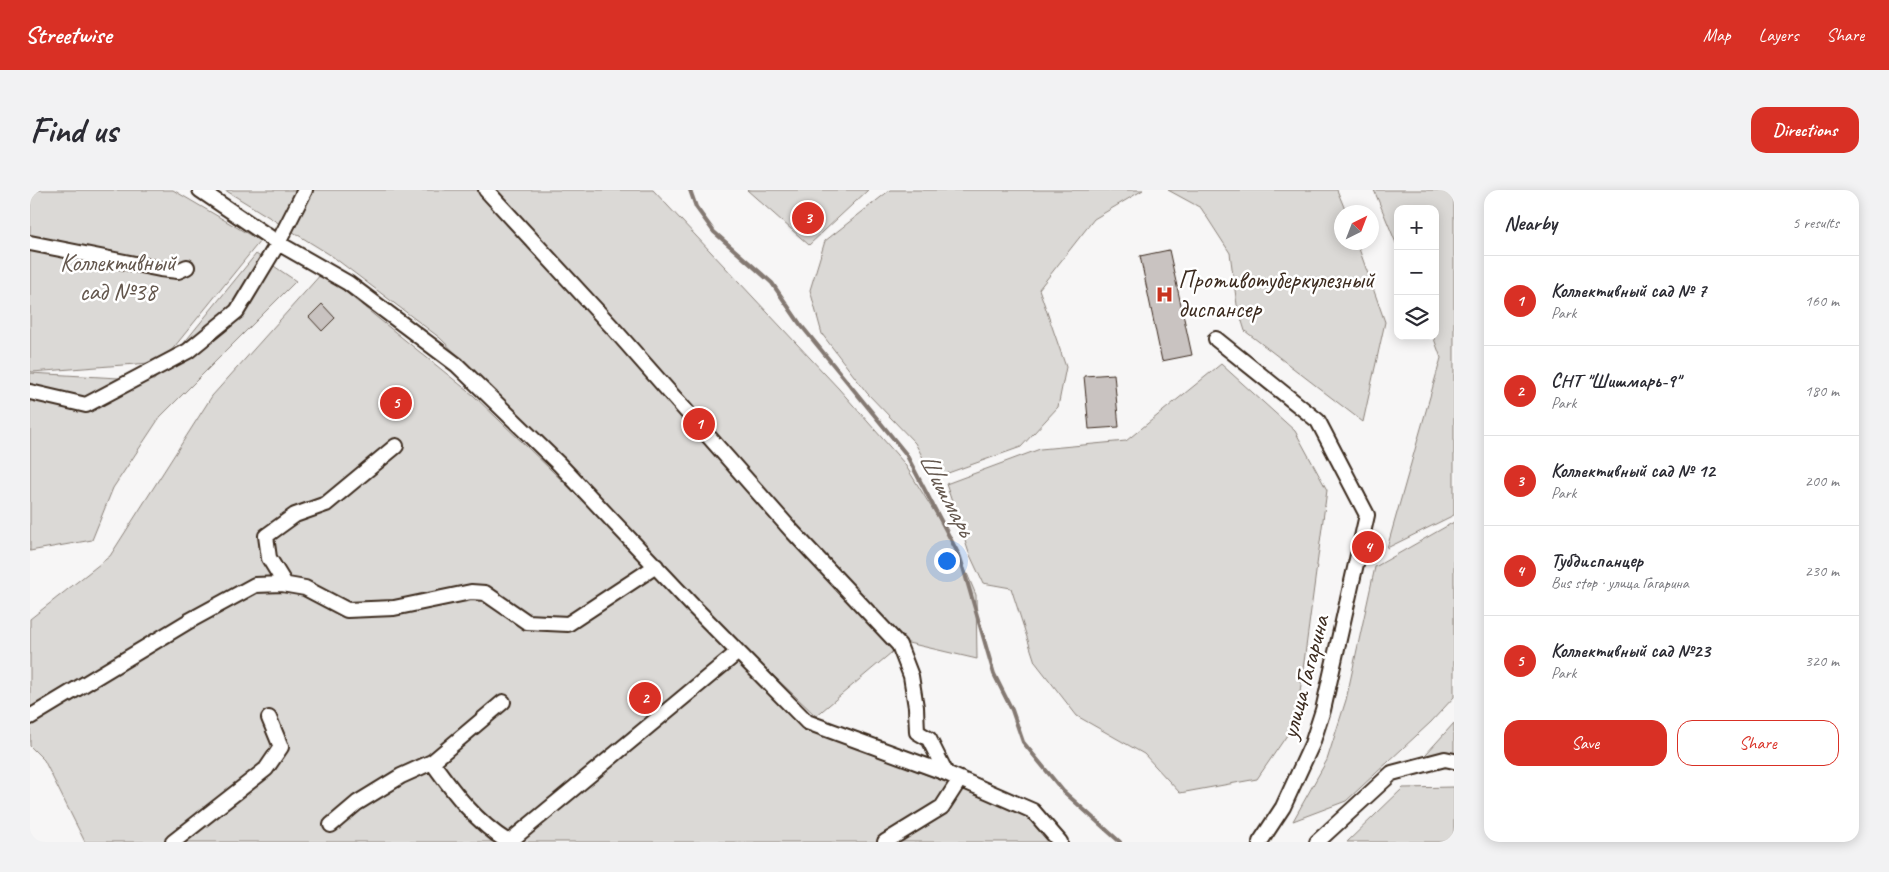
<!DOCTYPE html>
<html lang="en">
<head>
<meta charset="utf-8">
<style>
  :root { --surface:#fff; --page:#f2f2f3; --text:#2b2b33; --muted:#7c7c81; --line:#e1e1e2; --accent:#d93025 }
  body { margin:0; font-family:Caveat,sans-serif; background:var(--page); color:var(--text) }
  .controls { position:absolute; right:15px; top:15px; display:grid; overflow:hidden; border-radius:10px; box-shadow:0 2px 12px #0003 }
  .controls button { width:45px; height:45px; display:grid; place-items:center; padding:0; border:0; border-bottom:1px solid var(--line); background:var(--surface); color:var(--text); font:25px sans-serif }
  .compass { position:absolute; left:1304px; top:15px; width:45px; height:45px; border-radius:50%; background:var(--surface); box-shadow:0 2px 12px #0003; rotate:42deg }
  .you { position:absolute; left:916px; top:370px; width:18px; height:18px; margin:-12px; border:4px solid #fff; border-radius:50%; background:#1a73e8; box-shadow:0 0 0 8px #1a73e833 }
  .badge { display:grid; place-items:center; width:32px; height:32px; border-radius:50%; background:var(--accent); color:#fff; font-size:16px; font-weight:700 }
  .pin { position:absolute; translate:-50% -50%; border:2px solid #fff; box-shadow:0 1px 5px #0006 }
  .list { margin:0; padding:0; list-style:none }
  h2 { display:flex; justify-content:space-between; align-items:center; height:65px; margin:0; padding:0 20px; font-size:21px }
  h2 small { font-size:16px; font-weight:400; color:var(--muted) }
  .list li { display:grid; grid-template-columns:32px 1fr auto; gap:15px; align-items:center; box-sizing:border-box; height:90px; padding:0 20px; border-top:1px solid var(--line) }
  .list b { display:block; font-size:19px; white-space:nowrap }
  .list p { margin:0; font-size:16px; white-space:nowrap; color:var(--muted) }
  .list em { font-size:16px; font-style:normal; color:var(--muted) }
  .actions { display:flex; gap:10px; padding:15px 20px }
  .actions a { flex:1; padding:11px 0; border:1px solid var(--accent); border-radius:15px; text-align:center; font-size:18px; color:var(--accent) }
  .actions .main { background:var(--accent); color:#fff }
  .icon { flex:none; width:28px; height:28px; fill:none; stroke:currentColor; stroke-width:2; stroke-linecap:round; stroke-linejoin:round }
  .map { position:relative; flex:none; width:1424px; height:652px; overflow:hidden; border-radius:15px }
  header { display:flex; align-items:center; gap:30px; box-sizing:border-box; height:70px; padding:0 25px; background:var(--accent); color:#fff }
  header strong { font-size:24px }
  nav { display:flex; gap:28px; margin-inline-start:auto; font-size:18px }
  .intro { display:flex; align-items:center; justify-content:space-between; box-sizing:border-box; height:120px; padding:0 30px }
  h1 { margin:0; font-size:35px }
  .button { padding:12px 22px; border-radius:15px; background:var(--accent); color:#fff; font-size:18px; font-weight:700 }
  main { display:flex; gap:30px; padding:0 30px }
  aside { flex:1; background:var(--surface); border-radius:15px; box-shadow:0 2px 12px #0003 }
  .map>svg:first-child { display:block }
  .green { fill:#dbd9d6; stroke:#8b827a }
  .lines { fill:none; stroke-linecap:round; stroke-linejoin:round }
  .stream { stroke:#847972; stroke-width:4 }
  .building { fill:#c9c3c1; stroke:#3b2a1e }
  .minor-casing { stroke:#3b2a1e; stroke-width:18 }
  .minor { stroke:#fff; stroke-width:14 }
  .labels { text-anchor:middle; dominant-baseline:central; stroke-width:5; stroke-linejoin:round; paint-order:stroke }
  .park-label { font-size:25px; fill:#63564c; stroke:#fff }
  .poi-label { font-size:25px; fill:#3b2a1e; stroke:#fff; text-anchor:start }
  .street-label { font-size:25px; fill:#3b2a1e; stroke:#fff }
  .water-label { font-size:26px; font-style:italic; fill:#65584f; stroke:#fff }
</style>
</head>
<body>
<header>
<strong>Streetwise</strong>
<nav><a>Map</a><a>Layers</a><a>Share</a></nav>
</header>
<div class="intro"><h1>Find us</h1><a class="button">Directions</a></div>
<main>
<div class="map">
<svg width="1424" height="652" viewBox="0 0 1424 652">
  <rect width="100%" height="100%" fill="#f7f6f6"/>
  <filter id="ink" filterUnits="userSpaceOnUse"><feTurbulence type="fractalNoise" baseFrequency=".02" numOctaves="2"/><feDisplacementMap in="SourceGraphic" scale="10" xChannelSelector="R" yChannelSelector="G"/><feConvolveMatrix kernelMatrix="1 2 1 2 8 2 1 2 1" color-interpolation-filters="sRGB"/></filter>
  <g filter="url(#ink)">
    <!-- green -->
    <path class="green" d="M 0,0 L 143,0 L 230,51 L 132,172 L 2,182 L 0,181 Z
      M 195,0 L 623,0 L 809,199 L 874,273 L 926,357 L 946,405 L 947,469 L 874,452 L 786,526 L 667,413 L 534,269 L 410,148 L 302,66 Z
      M 717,0 L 838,0 L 779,55 Z
      M 860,0 L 1113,0 L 1064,29 L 1009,99 L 1036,177 L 1028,217 L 991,257 L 904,288 L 885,253 L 837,203 L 792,144 L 780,100 L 795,51 Z
      M 1138,0 L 1307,0 L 1316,22 L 1312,22 L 1312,52 L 1327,53 L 1355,132 L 1333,232 L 1215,141 L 1207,115 L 1200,63 L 1171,18 Z
      M 1344,0 L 1424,0 L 1424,325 L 1357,358 L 1411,168 L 1403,146 L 1405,146 L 1405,19 L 1368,19 L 1368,58 Z
      M 226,64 L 266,91 L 130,227 L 83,298 L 62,350 L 0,361 L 0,183 L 124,190 Z
      M 292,83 L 443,205 L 571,328 L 770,535 L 999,625 L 1023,652 L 55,652 L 14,570 L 0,556 L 0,429 L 80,366 L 182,206 Z
      M 1191,174 L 1265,241 L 1297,300 L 1266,532 L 1227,589 L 1150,603 L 1114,564 L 1047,526 L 1005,472 L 981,398 L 953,393 L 939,363 L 916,294 L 1010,259 L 1096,251 Z
      M 1424,332 L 1424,507 L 1401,532 L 1316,611 L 1263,631 L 1297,570 L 1316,510 L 1345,377 Z
      M 1424,533 L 1424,571 L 1387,574 Z
      M 1424,597 L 1424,652 L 1317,652 L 1373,598 Z"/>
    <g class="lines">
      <!-- stream -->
      <path class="stream" d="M 660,0 L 666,17 L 684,42 L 742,93 L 770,134 L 876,264 L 930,367 L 964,484 L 982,520 L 993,552 L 1033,601 L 1090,652"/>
    </g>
    <!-- building -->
    <path class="building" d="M 1139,60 L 1162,165 L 1132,171 L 1110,66 Z
      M 292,114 L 305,128 L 292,141 L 279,127 Z
      M 1084,184 L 1089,237 L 1059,239 L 1054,186 Z"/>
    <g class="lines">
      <defs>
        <path id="minor" d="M 170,0 L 248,53 L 318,93 L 427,175 L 529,274 L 661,414 L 777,532 L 916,583 L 1003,621 L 1030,652
          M 456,0 L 583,138 L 762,341 L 869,455 L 881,486 L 886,517 L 887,542 L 899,549 L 916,583
          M 0,53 L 130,79 L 148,81 L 157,77
          M 1186,149 L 1288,231 L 1337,325 L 1293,520 L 1282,554 L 1253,617 L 1230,652
          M 0,202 L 56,215 L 158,161 L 207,121 L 248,53 L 275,0
          M 255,394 L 239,368 L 236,346 L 265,325 L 296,314 L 366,256
          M 0,527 L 159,431 L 225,395 L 252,394 L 275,398 L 317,420 L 364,418 L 441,402 L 455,403 L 497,432 L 538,434 L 626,376
          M 402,572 C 424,603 446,632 478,652
          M 301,635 L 327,613 L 371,586 L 402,572 L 473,512
          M 143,652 L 236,579 L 251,557 L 239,528
          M 479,652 L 708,462
          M 855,652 L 912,617 L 930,589
          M 1287,652 L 1362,583 L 1415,569 L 1424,571"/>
      </defs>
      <!-- minor casing -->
      <use href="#minor" class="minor-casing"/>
      <!-- minor -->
      <use href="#minor" class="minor"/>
    </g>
  </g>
  <!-- icons -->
  <defs>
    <symbol id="hospital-bare" viewBox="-9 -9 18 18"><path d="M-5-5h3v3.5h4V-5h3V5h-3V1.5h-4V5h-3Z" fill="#c8321e" stroke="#fff" stroke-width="2.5" paint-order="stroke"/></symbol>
  </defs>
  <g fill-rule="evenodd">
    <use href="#hospital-bare" x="1122" y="92" width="25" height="25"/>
  </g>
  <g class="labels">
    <!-- park labels -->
    <g class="park-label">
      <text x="88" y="73">Коллективный<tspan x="88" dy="29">сад №38</tspan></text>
    </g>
    <!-- poi labels -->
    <g class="poi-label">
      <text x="1148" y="90">Противотуберкулезный<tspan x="1148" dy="29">диспансер</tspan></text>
    </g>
    <!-- street labels -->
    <g class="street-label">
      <text transform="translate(1275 487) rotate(-75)">улица Гагарина</text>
    </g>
    <!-- water labels -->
    <g class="water-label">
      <text transform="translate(917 304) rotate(62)">Шишмарь</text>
    </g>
  </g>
</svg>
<div class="controls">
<button>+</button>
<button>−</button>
<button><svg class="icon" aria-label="layers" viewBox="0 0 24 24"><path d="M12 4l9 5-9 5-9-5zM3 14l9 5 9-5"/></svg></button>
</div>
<svg class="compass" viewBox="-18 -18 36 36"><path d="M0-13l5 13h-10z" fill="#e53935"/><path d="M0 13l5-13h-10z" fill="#7c7c81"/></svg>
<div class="you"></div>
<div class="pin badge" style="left:669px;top:234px">1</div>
<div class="pin badge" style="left:615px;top:508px">2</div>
<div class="pin badge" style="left:778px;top:28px">3</div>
<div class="pin badge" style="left:1338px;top:357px">4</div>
<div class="pin badge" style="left:366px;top:213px">5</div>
</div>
<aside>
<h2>Nearby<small>5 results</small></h2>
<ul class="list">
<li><span class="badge">1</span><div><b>Коллективный сад № 7</b><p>Park</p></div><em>160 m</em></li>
<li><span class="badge">2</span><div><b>СНТ &quot;Шишмарь-9&quot;</b><p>Park</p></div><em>180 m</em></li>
<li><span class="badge">3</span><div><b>Коллективный сад № 12</b><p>Park</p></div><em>200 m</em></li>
<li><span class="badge">4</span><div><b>Тубдиспанцер</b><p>Bus stop · улица Гагарина</p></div><em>230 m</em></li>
<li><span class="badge">5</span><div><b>Коллективный сад №23</b><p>Park</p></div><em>320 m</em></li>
</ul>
<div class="actions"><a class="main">Save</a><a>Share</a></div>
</aside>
</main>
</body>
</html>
